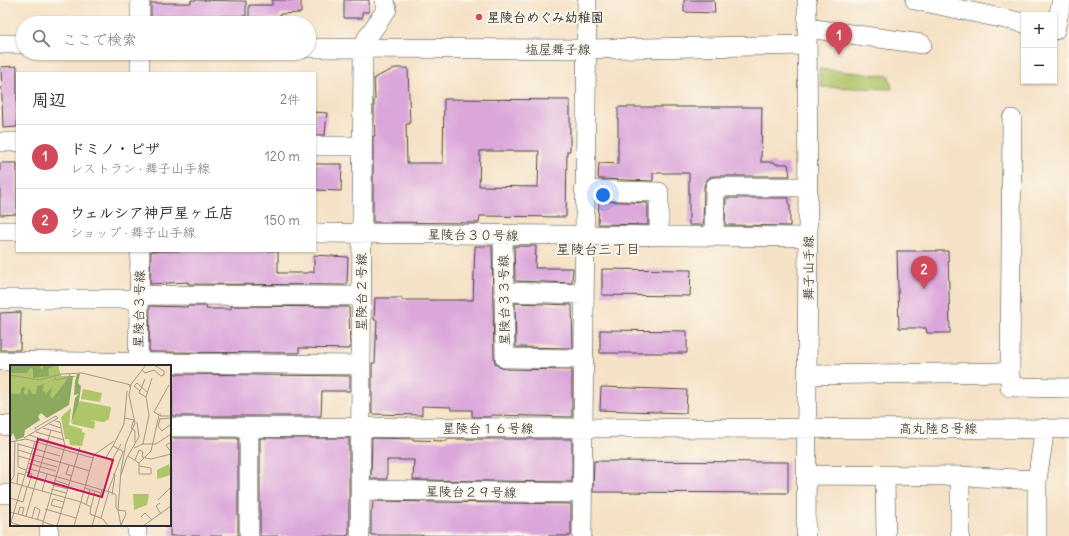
<!DOCTYPE html>
<html lang="ja">
<head>
<meta charset="utf-8">
<style>
  :root { --surface:#fff; --page:#f2f2f3; --text:#2b2b33; --muted:#7c7c81; --line:#e1e1e2; --accent:#d1495b }
  body { margin:0; font-family:Delius,"Klee One",sans-serif; background:var(--page); color:var(--text) }
  .controls { position:absolute; right:12px; top:12px; display:grid; overflow:hidden; border-radius:0px; box-shadow:0 1px 3px #0004 }
  .controls button { width:36px; height:36px; display:grid; place-items:center; padding:0; border:0; border-bottom:1px solid var(--line); background:var(--surface); color:var(--text); font:20px sans-serif }
  .you { position:absolute; left:603px; top:195px; width:14px; height:14px; margin:-10px; border:3px solid #fff; border-radius:50%; background:#1a73e8; box-shadow:0 0 0 6px #1a73e833 }
  .badge { display:grid; place-items:center; width:26px; height:26px; border-radius:50%; background:var(--accent); color:#fff; font-size:13px; font-weight:700 }
  .pin { position:absolute; translate:-50% -33px; filter:drop-shadow(0 1px 2px #0008) }
  .pin::after { content:''; position:absolute; top:21px; width:14px; height:12px; background:inherit; clip-path:polygon(0 0,100% 0,50% 100%) }
  .list { margin:0; padding:0; list-style:none }
  h2 { display:flex; justify-content:space-between; align-items:center; height:52px; margin:0; padding:0 16px; font-size:17px }
  h2 small { font-size:13px; font-weight:400; color:var(--muted) }
  .list li { display:grid; grid-template-columns:26px 1fr auto; gap:12px; align-items:center; box-sizing:border-box; height:64px; padding:0 16px; border-top:1px solid var(--line) }
  .list b { display:block; font-size:15px; white-space:nowrap }
  .list p { margin:0; font-size:13px; white-space:nowrap; color:var(--muted) }
  .list em { font-size:13px; font-style:normal; color:var(--muted) }
  .icon { flex:none; width:22px; height:22px; fill:none; stroke:currentColor; stroke-width:2; stroke-linecap:round; stroke-linejoin:round }
  .map { position:relative; flex:none; width:1069px; height:536px; overflow:hidden }
  .search { position:absolute; background:var(--surface); box-shadow:0 1px 3px #0004; left:16px; top:16px; width:300px; height:44px; display:flex; align-items:center; gap:10px; box-sizing:border-box; padding:0 14px; border-radius:22px; color:var(--muted); font-size:15px }
  .panel { position:absolute; background:var(--surface); box-shadow:0 1px 3px #0004; left:16px; top:72px; width:300px; height:180px; border-radius:0px }
  .map>svg:first-child { display:block }
  .green { fill:#afc569; stroke:#6d784a }
  .building { fill:#dba6da; fill-rule:evenodd }
  .lines { fill:none; stroke-linecap:round; stroke-linejoin:round }
  .minor-casing { stroke:#494642; stroke-width:20 }
  .minor { stroke:#fff; stroke-width:19 }
  .poi-dot { fill:#d1495b; stroke:#fbf7ec; stroke-width:1.5 }
  .labels { text-anchor:middle; dominant-baseline:central; stroke-width:4; stroke-linejoin:round; paint-order:stroke }
  .poi-label { font-size:13px; font-weight:bold; fill:#2b2b2b; stroke:#fbf7ec; text-anchor:start }
  .street-label { font-size:13px; fill:#2b2b2b; stroke:#fbf7ec }
  .neighbourhood-label { font-size:14px; fill:#2b2b2b; stroke:#fbf7ec }
  .inset-road { fill:none; stroke:#a49887; stroke-width:1 }
  .view { fill:#c2185b; fill-opacity:0.15; stroke:#c2185b; stroke-width:2 }
  .inset-edge { fill:none; stroke:#2b2b2b; stroke-width:2 }
</style>
</head>
<body>
<div class="map">
<svg width="1069" height="536" viewBox="0 0 1069 536">
  <rect width="100%" height="100%" fill="#fbf7ec"/>
  <filter id="ink" filterUnits="userSpaceOnUse"><feTurbulence type="fractalNoise" baseFrequency=".025" numOctaves="2"/><feDisplacementMap in="SourceGraphic" scale="8" xChannelSelector="R" yChannelSelector="G"/><feConvolveMatrix kernelMatrix="1 2 1 2 8 2 1 2 1" color-interpolation-filters="sRGB"/></filter>
  <filter id="wash" filterUnits="userSpaceOnUse"><feTurbulence type="fractalNoise" baseFrequency=".012" numOctaves="4" result="noise"/><feDisplacementMap in="SourceGraphic" scale="16" xChannelSelector="R" yChannelSelector="G"/><feGaussianBlur stdDeviation="0.9" result="paint"/><feColorMatrix in="noise" values="0 0 0 0 0 0 0 0 0 0 0 0 0 0 0 0 0 1.4 0 .05"/><feComposite in="paint" operator="in"/></filter>
  <g filter="url(#wash)">
    <rect width="100%" height="100%" fill="#f5e1c5"/>
    <!-- green -->
    <path class="green" d="M 819,69 L 889,76 L 892,89 L 821,87 Z"/>
    <g id="blocks">
      <!-- building -->
      <path class="building" d="M 191,0 L 246,1 L 246,16 L 219,16 L 219,20 L 151,21 L 151,3 L 191,3 Z
        M 272,0 L 301,0 L 301,13 L 280,14 L 280,18 L 249,19 L 249,5 L 272,5 Z
        M 344,0 L 369,0 L 369,12 L 362,12 L 362,18 L 344,18 Z
        M 684,0 L 714,0 L 715,13 L 684,12 Z
        M 17,66 L 17,127 L 3,128 L 1,67 Z
        M 395,68 L 408,68 L 410,124 L 406,124 L 407,163 L 443,163 L 444,99 L 570,100 L 570,151 L 567,151 L 566,217 L 480,216 L 479,223 L 373,222 L 373,136 L 375,136 L 374,121 L 374,100 L 375,100 L 374,78 ZM 480,151 L 539,151 L 538,187 L 479,186 Z
        M 618,107 L 762,107 L 761,162 L 775,162 L 775,164 L 788,164 L 790,176 L 715,176 L 710,177 L 706,181 L 704,187 L 703,225 L 689,225 L 689,173 L 653,173 L 653,181 L 599,179 L 598,177 L 599,163 L 618,164 Z
        M 315,112 L 327,113 L 325,135 L 315,135 Z
        M 0,163 L 17,163 L 17,214 L 0,215 Z
        M 315,164 L 342,164 L 341,191 L 315,190 Z
        M 726,198 L 789,198 L 789,206 L 790,206 L 790,226 L 725,225 Z
        M 599,201 L 648,203 L 648,225 L 598,224 Z
        M 475,246 L 492,246 L 494,358 L 495,363 L 499,367 L 505,369 L 572,370 L 572,417 L 491,415 L 491,417 L 473,417 L 472,416 L 472,410 L 451,410 L 451,407 L 422,406 L 422,415 L 372,414 L 372,363 L 375,363 L 377,320 L 374,320 L 375,298 L 402,298 L 402,300 L 473,300 Z
        M 514,246 L 536,246 L 535,268 L 573,268 L 572,283 L 515,281 Z
        M 151,251 L 278,251 L 278,273 L 308,273 L 308,272 L 314,272 L 314,255 L 348,257 L 347,285 L 188,284 L 188,282 L 150,284 Z
        M 897,251 L 948,251 L 950,333 L 927,333 L 926,328 L 899,328 Z
        M 602,269 L 691,270 L 690,296 L 602,295 Z
        M 515,303 L 572,305 L 573,348 L 516,347 Z
        M 150,306 L 187,307 L 187,306 L 207,306 L 206,309 L 231,309 L 231,306 L 349,307 L 350,349 L 299,348 L 299,353 L 149,352 Z
        M 21,312 L 20,350 L 0,350 L 0,313 Z
        M 600,330 L 687,331 L 687,353 L 600,353 Z
        M 172,374 L 350,376 L 350,391 L 322,391 L 321,416 L 172,416 Z
        M 601,387 L 687,390 L 686,413 L 600,410 Z
        M 170,438 L 238,438 L 238,536 L 170,536 Z
        M 260,438 L 349,438 L 349,535 L 347,535 L 347,536 L 260,536 Z
        M 372,438 L 414,439 L 414,440 L 447,441 L 447,439 L 572,439 L 572,482 L 413,480 L 414,460 L 387,460 L 387,479 L 371,479 Z
        M 594,461 L 788,462 L 788,493 L 593,492 Z
        M 373,501 L 571,504 L 571,536 L 371,535 L 371,511 L 372,511 Z"/>
    </g>
  </g>
  <g filter="url(#ink)">
    <use href="#blocks" fill-opacity="0" stroke="#494642" stroke-width="1"/>
    <g class="lines">
      <defs>
        <path id="minor" d="M 915,0 L 1024,23
          M 140,23 L 140,0
          M 807,28 L 922,44
          M 1055,30 L 1062,0
          M 0,44 L 23,44
          M 309,48 L 587,49 L 807,45
          M 140,53 L 140,73
          M 0,142 L 17,142
          M 315,146 L 361,146
          M 584,190 L 659,192 L 659,236
          M 0,231 L 17,231
          M 315,233 L 808,237
          M 503,235 L 505,358 L 584,359
          M 714,237 L 715,187 L 807,187
          M 504,292 L 584,294
          M 0,299 L 130,299 L 145,295 L 361,296
          M 0,361 L 361,365
          M 138,366 L 140,251
          M 1010,372 L 1010,387 L 1069,388
          M 807,375 L 1010,372 L 1012,119
          M 0,425 L 11,426
          M 170,427 L 1069,429
          M 807,475 L 960,476 L 1037,480
          M 885,476 L 886,536
          M 360,490 L 582,493
          M 0,494 L 11,494
          M 49,536 L 49,525
          M 137,536 L 137,525
          M 249,536 L 249,427
          M 360,536 L 363,48 L 367,38 L 387,9 L 384,0
          M 582,536 L 587,0
          M 806,536 L 808,237 L 807,0
          M 960,536 L 960,476
          M 1037,536 L 1037,480 L 1045,428"/>
      </defs>
      <!-- minor casing -->
      <use href="#minor" class="minor-casing"/>
      <!-- minor -->
      <use href="#minor" class="minor"/>
    </g>
  </g>
  <!-- markers -->
  <circle class="poi-dot" cx="479" cy="17" r="4"/>
  <g class="labels">
    <!-- poi labels -->
    <g class="poi-label">
      <text x="487" y="17">星陵台めぐみ幼稚園</text>
    </g>
    <!-- street labels -->
    <g class="street-label">
      <text x="558" y="49">塩屋舞子線</text>
      <text transform="translate(473 235) rotate(1)">星陵台３０号線</text>
      <text transform="translate(808 268) rotate(-90)">舞子山手線</text>
      <text transform="translate(361 292) rotate(-90)">星陵台２号線</text>
      <text transform="translate(504 300) rotate(-91)">星陵台３３号線</text>
      <text transform="translate(139 309) rotate(-89)">星陵台３号線</text>
      <text x="488" y="428">星陵台１６号線</text>
      <text x="938" y="428">高丸陸８号線</text>
      <text transform="translate(471 492) rotate(1)">星陵台２９号線</text>
    </g>
    <!-- neighbourhood labels -->
    <g class="neighbourhood-label">
      <text x="598" y="249">星陵台三丁目</text>
    </g>
  </g>
  <!-- overview -->
  <g transform="translate(10 365)">
    <rect width="161" height="161" fill="#f5e1c5"/>
    <path d="M 19,0 L 48,0 L 51,11 L 60,11 L 43,46 L 37,30 L 27,26 L 26,29 L 17,30 L 0,28 L 0,7 L 10,8 ZM 73,24 L 92,28 L 90,37 L 71,34 ZM 70,36 L 101,42 L 99,54 L 94,57 L 80,55 L 85,57 L 84,64 L 62,59 L 65,43 ZM 61,43 L 59,60 L 72,64 L 72,67 L 75,68 L 72,81 L 60,80 L 59,74 L 55,74 L 51,52 ZM 159,99 L 161,110 L 147,114 L 147,105 ZM 123,129 L 139,129 L 137,140 L 124,145 Z" fill="#afc569"/>
    <path d="M 0,0 L 29,0 L 32,5 L 34,0 L 45,0 L 38,4 L 39,11 L 23,13 L 23,4 L 20,3 L 17,8 L 3,8 L 0,7 ZM 70,9 L 68,18 L 71,21 L 69,37 L 61,59 L 65,33 L 69,29 L 64,30 L 65,17 L 67,9 ZM 60,11 L 66,11 L 63,12 L 59,40 L 37,53 L 31,48 L 28,51 L 30,55 L 15,65 L 14,72 L 6,75 L 3,68 L 0,74 L 0,28 L 10,29 L 12,22 L 15,22 L 14,29 L 17,30 L 19,23 L 22,29 L 26,29 L 27,21 L 34,19 L 32,26 L 36,27 L 35,30 L 42,22 L 40,31 L 42,34 Z" fill="#8baa5d"/>
    <path class="inset-road" d="M 132,5 L 135,8 L 144,5 L 151,11 L 154,10 L 154,6 L 144,0M 0,10 L 29,15 L 52,9 L 72,8 L 121,20M 45,12 L 46,15 L 59,12M 135,14 L 129,28 L 136,32M 127,18 L 137,27M 127,18 L 124,21 L 130,26M 119,22 L 136,0M 0,39 L 12,46 L 23,46M 27,45 L 46,37 L 60,9M 150,48 L 150,51 L 161,51M 115,53 L 124,55 L 121,63 L 125,66 L 125,78M 149,54 L 161,53M 150,54 L 148,61 L 152,66 L 161,59M 45,56 L 50,57 L 52,68M 39,59 L 51,63M 27,66 L 25,63 L 46,51 L 48,53M 26,67 L 54,75M 19,70 L 55,81M 14,73 L 48,53M 0,77 L 16,74 L 83,93M 161,77 L 156,80 L 161,87M 8,78 L 8,102 L 16,105M 8,79 L 50,91M 133,79 L 139,50 L 136,32 L 142,13M 124,83 L 133,79 L 146,79 L 161,69M 8,85 L 80,106M 114,87 L 103,81 L 114,59 L 117,26M 8,91 L 47,102M 118,91 L 129,98M 95,94 L 103,81M 125,95 L 129,85 L 133,87 L 132,92 L 141,94 L 161,89M 101,97 L 111,79M 18,98 L 46,106M 129,98 L 141,86 L 149,50 L 144,47 L 159,20M 129,98 L 129,109 L 141,109 L 141,103 L 129,101M 59,100 L 56,109 L 62,111M 17,103 L 103,128 L 106,130 L 106,143 L 108,145M 16,107 L 22,109 L 18,122M 111,110 L 117,92 L 129,72 L 127,57M 44,115 L 59,120M 0,117 L 71,137 L 81,142 L 80,149 L 93,154 L 98,161M 0,117 L 4,111 L 5,76M 7,119 L 8,108 L 15,110M 42,120 L 58,124M 75,123 L 91,128M 41,124 L 56,128M 32,126 L 37,109M 98,126 L 113,87M 102,130 L 105,110 L 103,109M 0,133 L 13,137 L 17,122M 148,135 L 161,122M 150,138 L 146,141 L 151,149M 76,140 L 80,125M 81,142 L 85,126M 52,143 L 41,140 L 43,134 L 54,137M 35,144 L 66,153M 108,145 L 115,146 L 116,149 L 111,160M 0,147 L 33,156M 8,149 L 10,142 L 14,143 L 12,150M 16,151 L 41,65M 131,152 L 135,148 L 142,155M 22,153 L 25,142 L 30,145 L 27,155M 91,153 L 99,126M 0,157 L 12,161M 1,157 L 25,76M 33,157 L 46,161M 32,161 L 55,81 L 52,68 L 33,63M 47,161 L 70,82M 64,161 L 84,90 L 104,76M 82,161 L 92,125M 111,161 L 108,145 L 111,106 L 116,78 L 125,58 L 119,30 L 121,20M 133,161 L 161,141"/>
    <path class="view" d="M 28,74 L 103,95 L 92,132 L 18,111 Z"/>
    <rect width="161" height="161" class="inset-edge"/>
  </g>
</svg>
<div class="controls">
<button>+</button>
<button>−</button>
</div>
<div class="you"></div>
<div class="pin badge" style="left:839px;top:55px">1</div>
<div class="pin badge" style="left:924px;top:289px">2</div>
<div class="search"><svg class="icon" aria-label="search" viewBox="0 0 24 24"><circle cx="10" cy="10" r="6"/><path d="M15 15l6 6"/></svg>ここで検索</div>
<section class="panel">
<h2>周辺<small>2件</small></h2>
<ul class="list">
<li><span class="badge">1</span><div><b>ドミノ・ピザ</b><p>レストラン · 舞子山手線</p></div><em>120 m</em></li>
<li><span class="badge">2</span><div><b>ウェルシア神戸星ヶ丘店</b><p>ショップ · 舞子山手線</p></div><em>150 m</em></li>
</ul>
</section>
</div>
</body>
</html>
